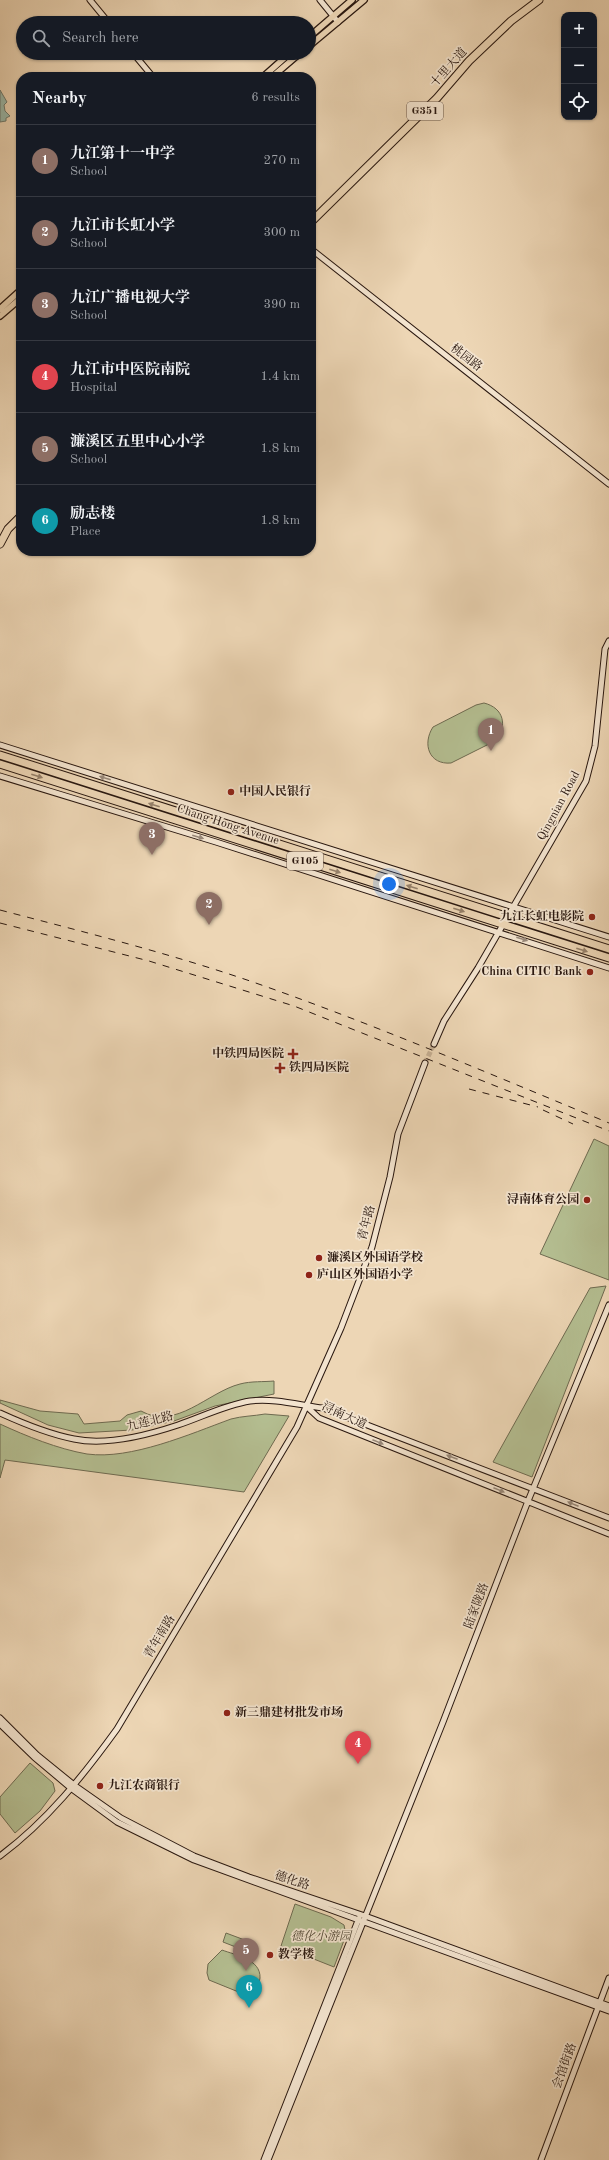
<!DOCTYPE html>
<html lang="en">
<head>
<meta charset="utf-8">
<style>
  :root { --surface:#171b24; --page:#242831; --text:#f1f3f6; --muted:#9ea1a6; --line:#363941; --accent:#b45309 }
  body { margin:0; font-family:"Old Standard TT","Noto Serif SC",serif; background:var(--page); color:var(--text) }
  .controls { position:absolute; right:12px; top:12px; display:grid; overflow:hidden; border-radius:8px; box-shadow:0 1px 3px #0004 }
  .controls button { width:36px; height:36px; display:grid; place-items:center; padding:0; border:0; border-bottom:1px solid var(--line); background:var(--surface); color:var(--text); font:20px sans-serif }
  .you { position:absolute; left:389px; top:884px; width:14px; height:14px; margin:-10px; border:3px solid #fff; border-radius:50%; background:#1a73e8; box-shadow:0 0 0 6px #1a73e833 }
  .badge { display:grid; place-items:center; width:26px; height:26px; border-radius:50%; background:var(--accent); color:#fff; font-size:13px; font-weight:700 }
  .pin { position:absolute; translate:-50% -33px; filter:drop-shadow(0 1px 2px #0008) }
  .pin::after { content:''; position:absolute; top:21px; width:14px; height:12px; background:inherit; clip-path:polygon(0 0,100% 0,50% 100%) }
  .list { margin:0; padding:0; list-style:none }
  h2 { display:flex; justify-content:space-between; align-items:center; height:52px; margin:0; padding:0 16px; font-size:17px }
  h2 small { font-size:13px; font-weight:400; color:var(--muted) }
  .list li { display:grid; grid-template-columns:26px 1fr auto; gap:12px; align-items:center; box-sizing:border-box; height:72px; padding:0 16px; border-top:1px solid var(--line) }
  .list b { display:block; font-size:15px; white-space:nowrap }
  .list p { margin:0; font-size:13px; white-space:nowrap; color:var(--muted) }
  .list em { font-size:13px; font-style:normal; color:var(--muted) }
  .icon { flex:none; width:22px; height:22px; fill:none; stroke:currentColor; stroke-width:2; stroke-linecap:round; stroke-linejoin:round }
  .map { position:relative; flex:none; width:609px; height:2160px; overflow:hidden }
  .search { position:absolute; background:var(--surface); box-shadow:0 1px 3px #0004; left:16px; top:16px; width:300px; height:44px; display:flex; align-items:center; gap:10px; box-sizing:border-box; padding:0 14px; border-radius:22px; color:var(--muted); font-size:15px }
  .panel { position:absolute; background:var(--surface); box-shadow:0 1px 3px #0004; left:16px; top:72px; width:300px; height:484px; border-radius:16px }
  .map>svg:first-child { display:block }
  .green { fill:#b4be91; stroke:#6e6a50 }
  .water { fill:#9ab9aa; stroke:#6d786c }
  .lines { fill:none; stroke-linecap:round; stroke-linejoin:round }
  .secondary-tunnel { stroke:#c6b094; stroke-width:5; stroke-dasharray:5 2.5; stroke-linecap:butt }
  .secondary-casing { stroke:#29170f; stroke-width:7 }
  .primary-casing { stroke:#29170f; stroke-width:8 }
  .highway-casing { stroke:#29170f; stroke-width:9 }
  .secondary { stroke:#f3e4cf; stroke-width:5 }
  .primary { stroke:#edd6b5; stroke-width:5.5 }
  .highway { stroke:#edd6b5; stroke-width:7 }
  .rail { stroke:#29170f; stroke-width:1; stroke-dasharray:7 7; stroke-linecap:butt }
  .oneway { fill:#95806a }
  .oneway2 { fill:#988879 }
  .poi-dot { fill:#8f2418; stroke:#f3e4cf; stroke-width:1.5 }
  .labels { text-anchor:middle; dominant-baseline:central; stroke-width:3.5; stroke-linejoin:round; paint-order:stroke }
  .shield { fill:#f3e4cf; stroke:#665449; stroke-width:1 }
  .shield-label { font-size:11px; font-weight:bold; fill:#29170f }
  .street-label { font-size:12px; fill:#29170f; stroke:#f3e4cf }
  .poi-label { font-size:12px; font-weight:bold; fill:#29170f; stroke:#f3e4cf; text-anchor:start }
  .park-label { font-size:12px; font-style:italic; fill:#534936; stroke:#f3e4cf }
</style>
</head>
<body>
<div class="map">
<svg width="609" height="2160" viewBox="0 0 609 2160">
  <rect width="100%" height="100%" fill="#edd6b5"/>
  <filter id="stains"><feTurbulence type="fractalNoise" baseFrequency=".005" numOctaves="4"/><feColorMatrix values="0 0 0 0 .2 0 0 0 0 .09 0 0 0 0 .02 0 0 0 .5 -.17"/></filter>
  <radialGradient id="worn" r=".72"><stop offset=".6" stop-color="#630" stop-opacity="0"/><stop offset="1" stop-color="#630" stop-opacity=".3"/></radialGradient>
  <!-- green -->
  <path class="green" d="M 484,703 C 504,708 508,726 495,741 L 451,763 C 429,765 422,744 433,727 L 476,705 Z
    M 594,1139 L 609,1146 L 609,1280 L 540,1254 Z
    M 606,1286 L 532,1477 L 493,1462 L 590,1288 Z
    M 274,1381 L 274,1394 L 215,1406 L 174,1421 L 132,1430 L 79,1433 L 48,1425 L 0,1403 L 0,1400 L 40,1411 L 78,1414 L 84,1424 L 120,1421 L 127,1415 L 141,1411 C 176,1431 208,1392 240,1384 C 251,1381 264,1382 274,1381 Z
    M 265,1414 L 289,1416 L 244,1492 L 5,1460 L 0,1478 L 0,1424 C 26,1436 58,1449 87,1454 C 131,1460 190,1434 231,1419 C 242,1416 254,1416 265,1414 Z
    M 30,1763 L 53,1783 L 55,1791 L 40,1811 L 15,1833 L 0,1814 L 0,1797 Z
    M 295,1904 L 331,1917 L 344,1925 L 346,1935 L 334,1967 L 281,1946 Z
    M 226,1933 L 250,1942 L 246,1951 L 223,1942 Z
    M 222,1950 C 235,1955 261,1959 260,1978 C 259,1987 253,1991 246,1995 L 209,1980 L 207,1973 L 208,1964 Z"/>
  <!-- water -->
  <path class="water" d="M 0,90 L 7,102 L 4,105 L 5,111 L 10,116 L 6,118 L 6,121 L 0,122 Z"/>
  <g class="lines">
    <!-- secondary-tunnel -->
    <path class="secondary-tunnel" d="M 425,1063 L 434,1044"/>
    <defs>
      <path id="secondary" d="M 90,0 L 109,23
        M 320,0 L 338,22
        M 133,53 L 153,77
        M 311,249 L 609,484
        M 0,745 L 609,937
        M 0,776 L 216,842 L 609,968
        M 434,1044 L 444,1021 L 478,968 L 586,781 L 595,746 L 605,649 L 609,641
        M 306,1406 L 319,1418 L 609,1534
        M 0,1413 C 24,1424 48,1434 74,1439 C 106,1446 148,1435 178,1425 C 202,1417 225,1405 250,1401 C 274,1398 299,1405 323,1408 L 609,1518
        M 0,1718 L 37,1755 L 74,1785 L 121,1818 L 194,1856 L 249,1877 L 365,1916 L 609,2006
        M 0,1724 L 34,1757 L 72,1789 L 117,1822 L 194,1860 L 609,2011
        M 0,1856 C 47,1821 83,1776 117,1729 L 297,1427 L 341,1328 L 372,1247 L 390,1177 L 398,1134 L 425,1063
        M 264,2160 L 359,1918
        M 268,2160 L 443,1722 L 528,1501 L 609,1305
        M 541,2160 L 609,1978"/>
      <path id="primary" d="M 309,37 L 352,0
        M 309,46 L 364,0
        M 263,77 L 290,53
        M 272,77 L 300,53
        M 0,309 L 21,290
        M 0,316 L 21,298"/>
      <path id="highway" d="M 311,222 L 437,98 L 469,61 L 511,21 L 539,0
        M 0,544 L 8,529 L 21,516
        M 0,755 L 609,949
        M 0,764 L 609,958"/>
    </defs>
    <!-- secondary casing -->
    <use href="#secondary" class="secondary-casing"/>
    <!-- primary casing -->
    <use href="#primary" class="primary-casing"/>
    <!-- highway casing -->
    <use href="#highway" class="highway-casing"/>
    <!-- secondary -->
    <use href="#secondary" class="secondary"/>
    <!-- primary -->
    <use href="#primary" class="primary"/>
    <!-- highway -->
    <use href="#highway" class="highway"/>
    <!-- rail -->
    <path class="rail" d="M 0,910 C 84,932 168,953 250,981 C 371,1023 490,1074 609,1123
      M 0,923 L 149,961 L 294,1006 L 609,1131
      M 469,1089 L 538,1107
      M 543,1110 L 573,1124"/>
  </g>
  <!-- one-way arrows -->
  <defs><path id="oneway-solid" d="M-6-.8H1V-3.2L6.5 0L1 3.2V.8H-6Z"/></defs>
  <g class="oneway">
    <use href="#oneway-solid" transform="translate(37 776) rotate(18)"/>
    <use href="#oneway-solid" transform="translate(154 805) rotate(-162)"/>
    <use href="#oneway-solid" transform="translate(335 871) rotate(18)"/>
    <use href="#oneway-solid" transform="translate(412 887) rotate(-162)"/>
    <use href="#oneway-solid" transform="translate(459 910) rotate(18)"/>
    <use href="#oneway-solid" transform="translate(582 950) rotate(18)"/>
  </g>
  <g class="oneway2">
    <use href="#oneway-solid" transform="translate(105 778) rotate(-163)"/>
    <use href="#oneway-solid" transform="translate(198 837) rotate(16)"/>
    <use href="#oneway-solid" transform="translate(522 939) rotate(18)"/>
    <use href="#oneway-solid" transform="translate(378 1442) rotate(22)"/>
    <use href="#oneway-solid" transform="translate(452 1457) rotate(-159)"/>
    <use href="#oneway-solid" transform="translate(499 1490) rotate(22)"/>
    <use href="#oneway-solid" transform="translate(573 1504) rotate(-158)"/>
  </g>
  <!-- markers -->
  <g class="poi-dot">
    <circle cx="231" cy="792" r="4"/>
    <circle cx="592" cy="917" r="4"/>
    <circle cx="590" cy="972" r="4"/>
    <path d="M291 1048h4v4h4v4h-4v4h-4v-4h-4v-4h4z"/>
    <path d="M278 1062h4v4h4v4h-4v4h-4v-4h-4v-4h4z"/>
    <circle cx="587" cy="1200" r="4"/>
    <circle cx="319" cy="1258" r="4"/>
    <circle cx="309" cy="1275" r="4"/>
    <circle cx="227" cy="1713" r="4"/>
    <circle cx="100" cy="1786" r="4"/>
    <circle cx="270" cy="1955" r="4"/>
  </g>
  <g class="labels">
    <!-- shield labels -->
    <g class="shield">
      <rect x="407" y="102" width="36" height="18" rx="3"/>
      <rect x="287" y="852" width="36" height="18" rx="3"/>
    </g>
    <g class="shield-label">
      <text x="425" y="111">G351</text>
      <text x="305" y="861">G105</text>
    </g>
    <!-- street labels -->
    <g class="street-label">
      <text transform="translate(449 68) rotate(-48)">十里大道</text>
      <text transform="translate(466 358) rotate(38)">桃园路</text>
      <text transform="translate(559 806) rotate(-62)">Qingnian Road</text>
      <text transform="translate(228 825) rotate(18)">Chang Hong Avenue</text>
      <text transform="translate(367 1223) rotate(-75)">青年路</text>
      <text transform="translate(344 1416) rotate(25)">浔南大道</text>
      <text transform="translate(150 1422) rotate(-14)">九莲北路</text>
      <text transform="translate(477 1606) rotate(-69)">陆家陇路</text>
      <text transform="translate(160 1637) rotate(-59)">青年南路</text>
      <text transform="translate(292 1881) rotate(18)">德化路</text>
      <text transform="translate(565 2066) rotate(-70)">会馆街路</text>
    </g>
    <!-- poi labels -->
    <g class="poi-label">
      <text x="239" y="792">中国人民银行</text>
      <text x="584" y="917" text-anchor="end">九江长虹电影院</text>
      <text x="582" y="972" text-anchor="end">China CITIC Bank</text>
      <text x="284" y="1054" text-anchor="end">中铁四局医院</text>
      <text x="289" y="1068">铁四局医院</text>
      <text x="579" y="1200" text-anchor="end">浔南体育公园</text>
      <text x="327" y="1258">濂溪区外国语学校</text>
      <text x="317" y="1275">庐山区外国语小学</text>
      <text x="235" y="1713">新三鼎建材批发市场</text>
      <text x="108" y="1786">九江农商银行</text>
      <text x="278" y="1955">教学楼</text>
    </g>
    <!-- park labels -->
    <g class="park-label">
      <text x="321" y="1937">德化小游园</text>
    </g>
  </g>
  <rect width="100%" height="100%" filter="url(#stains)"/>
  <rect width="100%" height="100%" fill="url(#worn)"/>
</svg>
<div class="controls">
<button>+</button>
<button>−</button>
<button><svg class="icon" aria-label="locate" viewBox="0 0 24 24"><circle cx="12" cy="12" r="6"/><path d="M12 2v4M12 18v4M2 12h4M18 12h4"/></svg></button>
</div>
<div class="you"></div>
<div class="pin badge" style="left:491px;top:751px;background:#8d6e63">1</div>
<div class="pin badge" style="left:209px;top:925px;background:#8d6e63">2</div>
<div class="pin badge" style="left:152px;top:855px;background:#8d6e63">3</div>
<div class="pin badge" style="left:358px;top:1764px;background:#e0444e">4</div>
<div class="pin badge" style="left:246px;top:1971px;background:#8d6e63">5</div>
<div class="pin badge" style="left:249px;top:2008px;background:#0f9aa8">6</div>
<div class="search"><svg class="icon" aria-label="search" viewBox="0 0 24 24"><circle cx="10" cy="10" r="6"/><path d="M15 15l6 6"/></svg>Search here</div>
<section class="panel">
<h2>Nearby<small>6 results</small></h2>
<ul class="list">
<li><span class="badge" style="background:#8d6e63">1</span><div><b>九江第十一中学</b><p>School</p></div><em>270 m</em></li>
<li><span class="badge" style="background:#8d6e63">2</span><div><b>九江市长虹小学</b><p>School</p></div><em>300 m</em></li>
<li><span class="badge" style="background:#8d6e63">3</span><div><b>九江广播电视大学</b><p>School</p></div><em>390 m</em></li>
<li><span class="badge" style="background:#e0444e">4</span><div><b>九江市中医院南院</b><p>Hospital</p></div><em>1.4 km</em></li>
<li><span class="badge" style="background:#8d6e63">5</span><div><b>濂溪区五里中心小学</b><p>School</p></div><em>1.8 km</em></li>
<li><span class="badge" style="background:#0f9aa8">6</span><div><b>励志楼</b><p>Place</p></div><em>1.8 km</em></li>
</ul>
</section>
</div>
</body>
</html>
